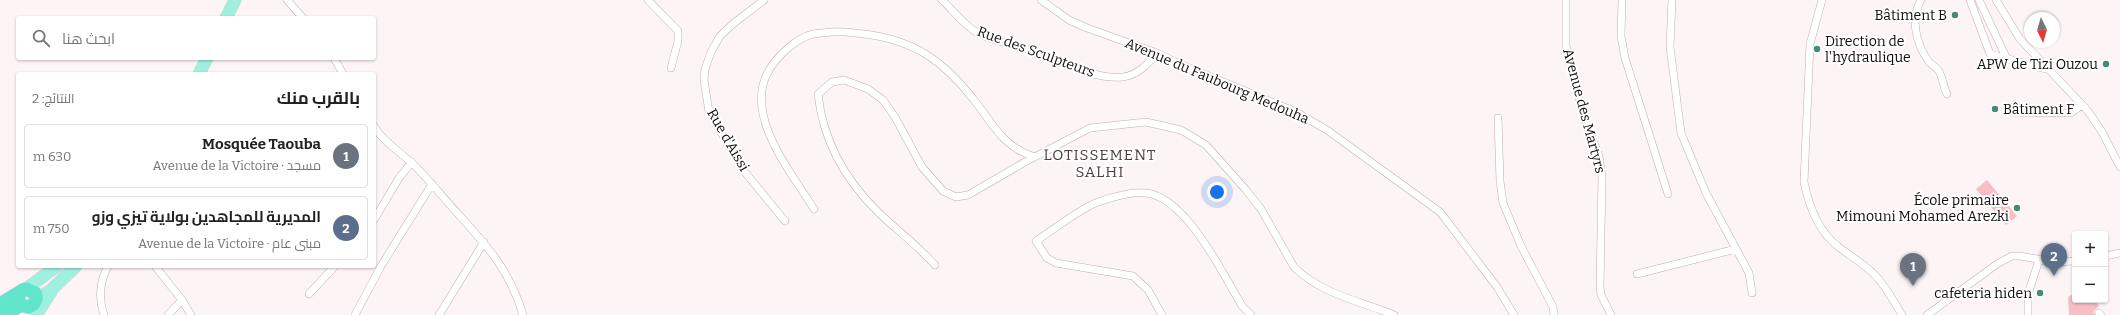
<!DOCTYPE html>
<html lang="ar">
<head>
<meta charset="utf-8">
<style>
  :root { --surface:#fff; --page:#f2f2f2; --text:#222; --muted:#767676; --line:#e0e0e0; --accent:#0f766e }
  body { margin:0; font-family:Bitter,Cairo,serif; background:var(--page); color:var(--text); direction:rtl }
  .controls { position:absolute; right:12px; bottom:12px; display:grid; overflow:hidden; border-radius:4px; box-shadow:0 1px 3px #0004 }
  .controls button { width:36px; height:36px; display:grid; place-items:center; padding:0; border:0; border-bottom:1px solid var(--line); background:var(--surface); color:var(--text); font:20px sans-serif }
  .compass { position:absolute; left:2024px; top:12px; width:36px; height:36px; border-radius:50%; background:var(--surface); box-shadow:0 1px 3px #0004; rotate:175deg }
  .you { position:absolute; left:1217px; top:192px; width:14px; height:14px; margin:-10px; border:3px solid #fff; border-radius:50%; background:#1a73e8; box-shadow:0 0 0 6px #1a73e833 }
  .badge { display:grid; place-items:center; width:26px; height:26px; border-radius:50%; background:var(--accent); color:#fff; font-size:13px; font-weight:700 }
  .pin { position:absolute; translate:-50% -33px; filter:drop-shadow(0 1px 2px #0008) }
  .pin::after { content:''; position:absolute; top:21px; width:14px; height:12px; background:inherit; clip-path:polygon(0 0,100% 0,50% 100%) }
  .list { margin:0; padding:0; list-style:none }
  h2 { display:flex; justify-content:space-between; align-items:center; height:52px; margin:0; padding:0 16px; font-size:17px }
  h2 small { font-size:13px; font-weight:400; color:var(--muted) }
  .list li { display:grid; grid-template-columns:26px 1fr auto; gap:12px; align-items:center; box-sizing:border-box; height:64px; margin:0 8px 8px; padding:0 8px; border:1px solid var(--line); border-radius:4px }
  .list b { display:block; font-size:15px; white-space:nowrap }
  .list p { margin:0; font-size:13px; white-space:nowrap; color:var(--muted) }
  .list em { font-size:13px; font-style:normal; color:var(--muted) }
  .icon { flex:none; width:22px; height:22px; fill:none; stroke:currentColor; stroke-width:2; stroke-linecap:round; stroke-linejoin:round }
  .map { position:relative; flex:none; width:2120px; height:315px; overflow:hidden; direction:ltr }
  .search { position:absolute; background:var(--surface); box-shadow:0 1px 3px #0004; left:16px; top:16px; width:360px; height:44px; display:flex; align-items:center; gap:10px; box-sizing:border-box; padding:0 14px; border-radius:4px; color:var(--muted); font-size:15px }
  .panel { position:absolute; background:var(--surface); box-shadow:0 1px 3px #0004; left:16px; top:72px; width:360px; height:196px; border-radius:4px; direction:rtl }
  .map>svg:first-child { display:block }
  .green { fill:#f7bec6 }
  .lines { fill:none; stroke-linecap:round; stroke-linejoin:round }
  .street-casing { stroke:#c3adb0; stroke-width:8 }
  .primary-casing { stroke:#d4d3d3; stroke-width:13 }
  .highway-casing { stroke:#d4d3d3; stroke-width:14 }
  .street { stroke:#fff; stroke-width:7 }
  .primary { stroke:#a0f0e0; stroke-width:12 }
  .highway { stroke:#61e6cb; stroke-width:13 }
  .poi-dot { fill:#47897b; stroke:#fff; stroke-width:1.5 }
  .labels { text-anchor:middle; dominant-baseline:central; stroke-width:4; stroke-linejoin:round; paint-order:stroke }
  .poi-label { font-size:14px; fill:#120b0c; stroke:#fff; text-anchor:end }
  .street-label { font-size:14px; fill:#120b0c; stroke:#fff }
  .neighbourhood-label { font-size:15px; letter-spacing:1px; fill:#4f3d40; stroke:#fff }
</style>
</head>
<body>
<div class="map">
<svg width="2120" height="315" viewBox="0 0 2120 315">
  <rect width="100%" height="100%" fill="#fdf4f5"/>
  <!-- green -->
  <path class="green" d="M 1987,180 L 2017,216 L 2006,225 L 1976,189 Z
    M 2075,293 L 2075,300 L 2094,300 L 2099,306 L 2093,312 L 2095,315 L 2069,315 L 2068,297 Z"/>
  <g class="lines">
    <defs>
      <path id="street" d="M 287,0 L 303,18
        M 648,0 L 678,31 L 678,41 L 671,68
        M 764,0 L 734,23 L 720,36 L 711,52 L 705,69 L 704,80 L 709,112 L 744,171 L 785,221
        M 942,0 C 954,11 963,25 978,33 C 992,41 1009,43 1024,48 C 1056,57 1089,80 1123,77 C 1138,75 1148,64 1157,53
        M 1041,0 L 1069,20 L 1087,28 L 1157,53 L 1182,65 L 1296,112 L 1327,130 L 1440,212 L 1497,287 L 1514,315
        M 1566,0 L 1566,46 L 1584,117 L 1599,156 L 1602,176 L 1600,287 L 1601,295 L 1611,315
        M 1622,0 L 1621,36 L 1625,58 L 1668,194
        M 1672,0 L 1670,47 L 1681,133 L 1706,193 L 1749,273 L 1752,293
        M 1822,0 L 1810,44 L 1804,182 C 1809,207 1819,233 1840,248 C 1852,257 1864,264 1874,274 C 1886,286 1894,302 1902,315
        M 1921,0 C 1910,19 1916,44 1929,62 C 1932,65 1936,67 1938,70 C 1943,76 1943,87 1947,94
        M 1970,0 L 1990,54 L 2046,69
        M 1979,0 L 2007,59
        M 1996,0 L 2020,39 L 2088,111 L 2102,132 L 2120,167
        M 334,58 L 343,74
        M 2007,112 L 2071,113 L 2082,105
        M 1498,118 L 1500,181 L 1503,203 L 1521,246 L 1553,307 L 1554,315
        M 374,126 C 383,142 402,153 415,166 C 431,182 445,200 460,216 C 489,248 511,273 523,315
        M 814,209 C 791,172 744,116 768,72 C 776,57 796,38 813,34 C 819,33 825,33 831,32 C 842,31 853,33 864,34 C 914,40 944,61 974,100 C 994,125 1001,145 1034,157
        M 374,220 L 399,178 L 412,162
        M 2105,256 L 2120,253
        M 935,265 C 918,246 898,231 879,213 C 846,181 823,141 818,94 L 832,82 L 844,80 L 868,89 L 883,100 L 895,117 L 922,167 L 943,191 L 956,197 L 968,195 L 1025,162 L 1090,128 L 1146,122 L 1181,130 L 1206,145 L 1246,190 L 1261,209 L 1294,267 C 1321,294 1360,301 1394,315
        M 155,266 L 182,300 L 191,315
        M 1637,274 L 1736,249
        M 309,294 L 335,266
        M 2099,313 L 2101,315
        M 104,315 C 98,299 100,281 108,266
        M 168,315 L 182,300
        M 355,315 L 381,266 L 432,184
        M 439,315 L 484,242
        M 1162,315 L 1148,290 L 1133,276 L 1056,263 L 1047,258 L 1036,241 C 1053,230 1081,208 1098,202 C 1112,197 1131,191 1146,193 C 1186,197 1223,274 1242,306 L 1251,315
        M 1927,315 L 1997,264 L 2012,256 L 2020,256 L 2053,262 L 2075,261
        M 2028,315 L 2028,294 L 2039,260"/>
      <path id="primary" d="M 226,18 L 235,0
        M 199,74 L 207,58
        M 26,289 L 57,266
        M 36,299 L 50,291 L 76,266
        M 36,315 L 51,292"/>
      <path id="highway" d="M 0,304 L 23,290 L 26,289 L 35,293 C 38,299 35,305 28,307 L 21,305 L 18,299 L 20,292
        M 5,315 L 21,305"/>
    </defs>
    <!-- street casing -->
    <use href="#street" class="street-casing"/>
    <!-- primary casing -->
    <use href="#primary" class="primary-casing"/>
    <!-- highway casing -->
    <use href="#highway" class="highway-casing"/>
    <!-- street -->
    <use href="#street" class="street"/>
    <!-- primary -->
    <use href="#primary" class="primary"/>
    <!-- highway -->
    <use href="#highway" class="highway"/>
  </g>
  <!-- markers -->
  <g class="poi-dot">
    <circle cx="1955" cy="15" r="4"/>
    <circle cx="1817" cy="49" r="4"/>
    <circle cx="2106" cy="64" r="4"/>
    <circle cx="1995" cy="109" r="4"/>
    <circle cx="2017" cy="208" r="4"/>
    <circle cx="2040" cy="293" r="4"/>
  </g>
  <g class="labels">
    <!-- poi labels -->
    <g class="poi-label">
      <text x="1947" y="15">Bâtiment B</text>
      <text x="1825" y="41" text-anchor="start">Direction de<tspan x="1825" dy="16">l'hydraulique</tspan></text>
      <text x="2098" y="64">APW de Tizi Ouzou</text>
      <text x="2003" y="109" text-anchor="start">Bâtiment F</text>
      <text x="2009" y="200">École primaire<tspan x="2009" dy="16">Mimouni Mohamed Arezki</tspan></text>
      <text x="2032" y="293">cafeteria hiden</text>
    </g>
    <!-- street labels -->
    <g class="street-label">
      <text transform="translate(1036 52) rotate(20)">Rue des Sculpteurs</text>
      <text transform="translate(1217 81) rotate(23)">Avenue du Faubourg Medouha</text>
      <text transform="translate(1584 111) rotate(75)">Avenue des Martyrs</text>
      <text transform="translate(728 140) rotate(60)">Rue d'Aissi</text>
    </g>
    <!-- neighbourhood labels -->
    <g class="neighbourhood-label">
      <text x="1100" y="155">LOTISSEMENT<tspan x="1100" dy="17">SALHI</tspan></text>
    </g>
  </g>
</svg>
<div class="controls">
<button>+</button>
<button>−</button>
</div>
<svg class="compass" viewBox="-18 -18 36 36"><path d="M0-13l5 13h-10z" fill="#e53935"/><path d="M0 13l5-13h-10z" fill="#767676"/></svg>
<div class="you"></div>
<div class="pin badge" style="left:1913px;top:286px;background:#6b7280">1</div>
<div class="pin badge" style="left:2054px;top:276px;background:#5c6f8a">2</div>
<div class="search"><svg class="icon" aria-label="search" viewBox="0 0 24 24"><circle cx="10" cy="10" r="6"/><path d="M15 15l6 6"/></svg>ابحث هنا</div>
<section class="panel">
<h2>بالقرب منك<small>النتائج: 2</small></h2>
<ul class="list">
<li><span class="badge" style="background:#6b7280">1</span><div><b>Mosquée Taouba</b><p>مسجد · Avenue de la Victoire</p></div><em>630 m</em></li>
<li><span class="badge" style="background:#5c6f8a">2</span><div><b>المديرية للمجاهدين بولاية تيزي وزو</b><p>مبنى عام · Avenue de la Victoire</p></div><em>750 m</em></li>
</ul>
</section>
</div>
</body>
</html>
